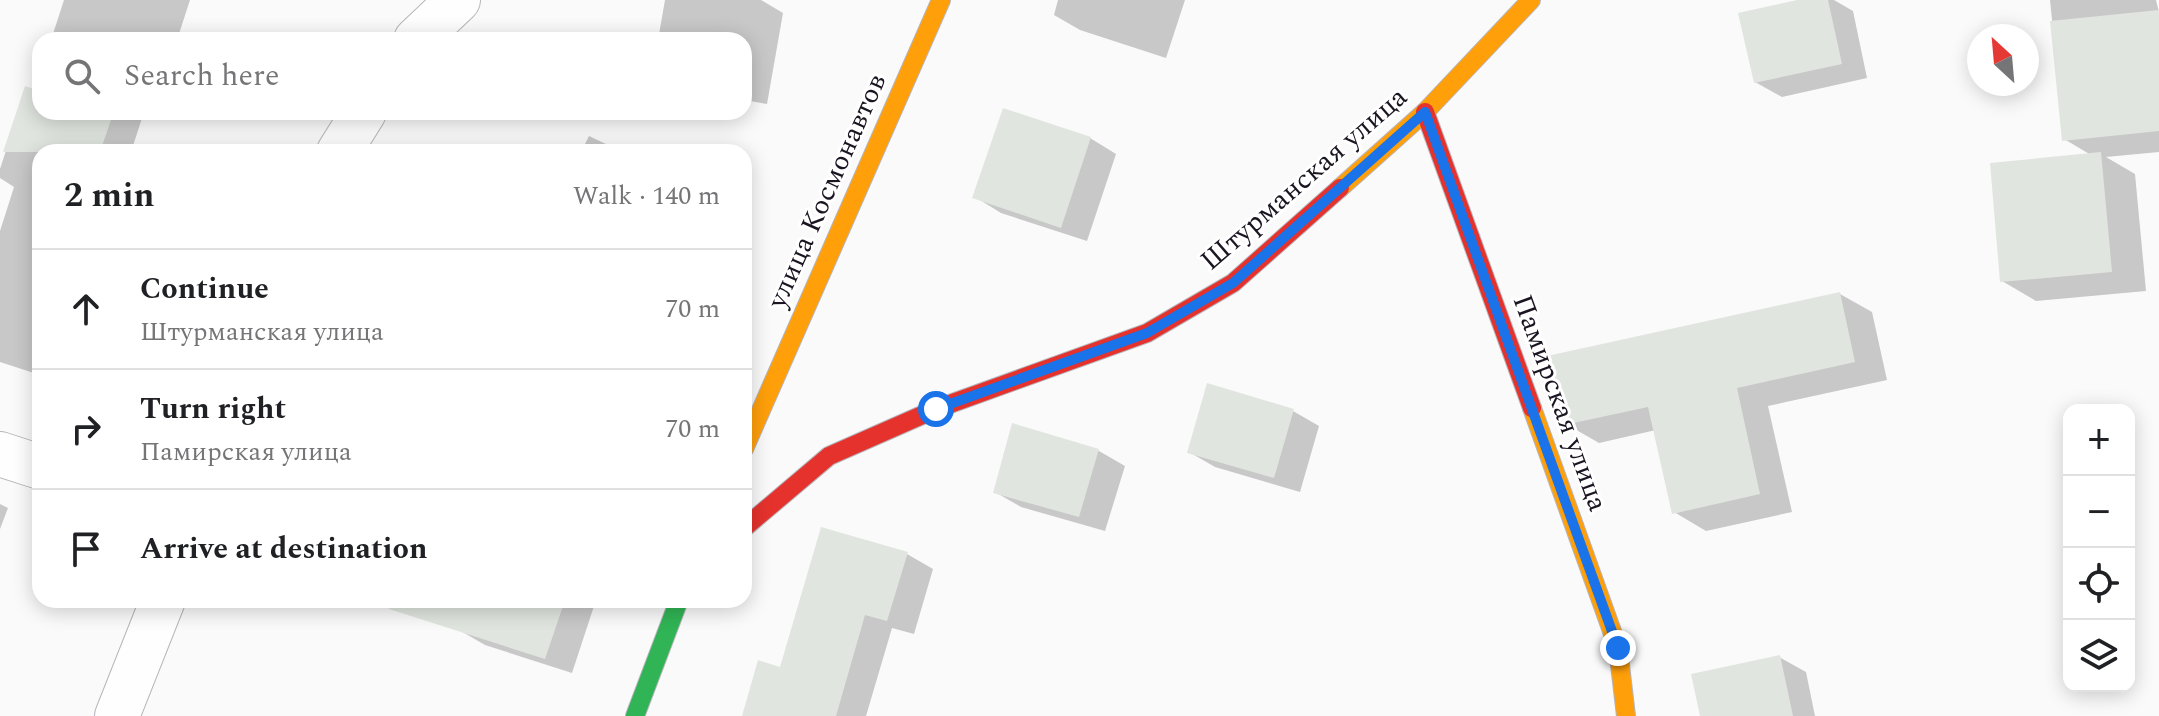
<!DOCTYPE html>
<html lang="en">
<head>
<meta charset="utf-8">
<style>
  :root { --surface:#fff; --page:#f6f6f6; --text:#202124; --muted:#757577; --line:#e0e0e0 }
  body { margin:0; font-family:Spectral,serif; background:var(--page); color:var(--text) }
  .controls { position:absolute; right:24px; bottom:24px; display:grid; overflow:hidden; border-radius:16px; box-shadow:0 4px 20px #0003 }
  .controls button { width:72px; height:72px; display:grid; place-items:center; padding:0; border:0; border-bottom:2px solid var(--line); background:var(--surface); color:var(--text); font:40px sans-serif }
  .compass { position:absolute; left:1967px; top:24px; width:72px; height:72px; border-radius:50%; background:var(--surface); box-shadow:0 4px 20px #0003; rotate:334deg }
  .stop { position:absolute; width:24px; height:24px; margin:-18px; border:6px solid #1a73e8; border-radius:50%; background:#fff }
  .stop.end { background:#1a73e8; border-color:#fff; box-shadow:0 2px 8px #0008 }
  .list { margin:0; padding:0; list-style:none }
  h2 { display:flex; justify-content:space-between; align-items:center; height:104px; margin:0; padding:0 32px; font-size:34px }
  h2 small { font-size:26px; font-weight:400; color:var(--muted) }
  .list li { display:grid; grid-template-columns:52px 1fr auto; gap:24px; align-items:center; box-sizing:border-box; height:120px; padding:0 32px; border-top:2px solid var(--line) }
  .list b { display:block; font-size:30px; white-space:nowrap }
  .list p { margin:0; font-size:26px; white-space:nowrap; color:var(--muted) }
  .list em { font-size:26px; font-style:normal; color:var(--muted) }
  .icon { flex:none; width:44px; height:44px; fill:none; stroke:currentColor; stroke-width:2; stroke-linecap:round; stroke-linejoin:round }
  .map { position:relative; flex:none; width:2159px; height:716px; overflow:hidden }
  .search { position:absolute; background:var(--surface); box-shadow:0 4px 20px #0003; left:32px; top:32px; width:720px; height:88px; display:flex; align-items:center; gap:20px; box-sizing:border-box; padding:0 28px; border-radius:24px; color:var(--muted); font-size:30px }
  .panel { position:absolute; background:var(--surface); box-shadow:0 4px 20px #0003; left:32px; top:144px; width:720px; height:464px; border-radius:24px }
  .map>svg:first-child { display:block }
  .shadow { fill:#0003 }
  .building { fill:#e0e6df }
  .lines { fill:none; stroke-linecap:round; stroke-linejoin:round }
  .street-casing { stroke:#b7b5bb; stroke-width:46 }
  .fast-casing { stroke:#b7b5bb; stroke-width:20 }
  .slow-casing { stroke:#b7b5bb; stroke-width:20 }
  .jam-casing { stroke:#b7b5bb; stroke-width:20 }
  .street { stroke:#fefefe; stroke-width:44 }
  .fast { stroke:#30b455; stroke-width:18 }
  .slow { stroke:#ff9f0a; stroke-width:18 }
  .jam { stroke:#e5322d; stroke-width:18 }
  .route { stroke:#1a73e8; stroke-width:10 }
  .labels { text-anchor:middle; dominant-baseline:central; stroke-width:6; stroke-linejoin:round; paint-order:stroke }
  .street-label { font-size:28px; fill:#1b1521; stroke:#fff }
</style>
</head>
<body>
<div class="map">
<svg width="2159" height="716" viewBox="0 0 2159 716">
  <rect width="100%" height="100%" fill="#fafafa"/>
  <!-- shadow -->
  <path class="shadow" d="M 64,0 L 190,0 L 177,40 L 51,40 Z
    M 665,0 L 761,0 L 783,13 L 767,104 L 744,100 L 744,40 L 658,40 Z
    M 1058,0 L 1185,0 L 1166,58 L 1080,30 L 1054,15 Z
    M 1807,0 L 1834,0 L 1853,11 L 1867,78 L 1782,97 L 1755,82 Z
    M 2050,0 L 2156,0 L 2159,12 L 2159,152 L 2106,157 L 2135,174 L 2146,291 L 2036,301 L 2002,281 L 2091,155 L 2064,139 Z
    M 40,74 L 40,112 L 144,112 L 131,152 L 40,152 L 40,375 L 0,362 L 0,231 L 14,187 L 0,178 L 0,169 L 26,89 L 34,91 Z
    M 589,136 L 623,152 L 581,152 Z
    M 1090,138 L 1116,154 L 1087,241 L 1001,213 L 975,197 Z
    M 1840,294 L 1872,312 L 1887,380 L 1768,406 L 1792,512 L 1706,531 L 1674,512 L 1656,430 L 1599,443 L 1566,424 Z
    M 1293,411 L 1319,426 L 1300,492 L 1215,467 L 1189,452 Z
    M 1014,426 L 1099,451 L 1125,466 L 1105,531 L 1021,507 L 995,492 Z
    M 0,504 L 8,508 L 0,529 Z
    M 907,554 L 933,569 L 914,634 L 892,628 L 866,716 L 744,716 L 782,669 Z
    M 469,600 L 596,600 L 572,673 L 485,645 L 459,630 Z
    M 1779,657 L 1806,672 L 1815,716 L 1702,716 Z"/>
  <!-- building -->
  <path class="building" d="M 1797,0 L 1828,0 L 1842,64 L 1754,83 L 1738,13 Z
    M 2159,10 L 2159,131 L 2062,141 L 2050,21 Z
    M 25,86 L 40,91 L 40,112 L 113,114 L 100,152 L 3,152 Z
    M 1003,108 L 1091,137 L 1061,228 L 972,198 Z
    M 2101,152 L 2112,272 L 2000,282 L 1990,163 Z
    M 1840,292 L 1855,362 L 1737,388 L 1760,494 L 1672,514 L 1648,407 L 1564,425 L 1547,356 Z
    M 1207,383 L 1294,409 L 1274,478 L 1187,453 Z
    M 1012,423 L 1099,449 L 1079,517 L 993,493 Z
    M 821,527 L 908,552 L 887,621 L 865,615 L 836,716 L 742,716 L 758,660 L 780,667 Z
    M 391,600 L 565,600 L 545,659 L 389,609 Z
    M 1780,655 L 1793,716 L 1700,716 L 1691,674 Z"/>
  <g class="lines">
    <defs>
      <path id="street" d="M 416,40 L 458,0
        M 339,152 L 364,112
        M 0,454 L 40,467
        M 117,716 L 163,600"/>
      <path id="fast" d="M 635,716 L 679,600"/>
      <path id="slow" d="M 1340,188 L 1425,112 L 1531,0
        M 1532,408 L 1618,648 L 1626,716
        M 744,449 L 941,0"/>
      <path id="jam" d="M 1425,112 L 1532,408
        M 744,528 L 829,456 L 936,409 L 1147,333 L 1233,283 L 1340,188"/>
    </defs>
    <!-- street casing -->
    <use href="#street" class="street-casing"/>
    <!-- fast casing -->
    <use href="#fast" class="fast-casing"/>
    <!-- slow casing -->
    <use href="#slow" class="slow-casing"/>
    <!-- jam casing -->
    <use href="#jam" class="jam-casing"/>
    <!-- street -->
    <use href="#street" class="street"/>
    <!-- fast -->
    <use href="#fast" class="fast"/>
    <!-- slow -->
    <use href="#slow" class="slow"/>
    <!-- jam -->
    <use href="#jam" class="jam"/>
  </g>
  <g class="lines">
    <!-- route -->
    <path class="route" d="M 936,409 L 1147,333 L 1233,283 L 1425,112 L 1618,648"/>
  </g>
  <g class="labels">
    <!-- street labels -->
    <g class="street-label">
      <text transform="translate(1304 179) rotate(-41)">Штурманская улица</text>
      <text transform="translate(827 191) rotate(-66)">улица Космонавтов</text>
      <text transform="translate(1560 403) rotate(70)">Памирская улица</text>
    </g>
  </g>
</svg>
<div class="controls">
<button>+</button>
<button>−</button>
<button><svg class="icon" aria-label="locate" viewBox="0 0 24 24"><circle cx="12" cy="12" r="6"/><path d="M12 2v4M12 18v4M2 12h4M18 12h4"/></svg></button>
<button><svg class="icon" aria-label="layers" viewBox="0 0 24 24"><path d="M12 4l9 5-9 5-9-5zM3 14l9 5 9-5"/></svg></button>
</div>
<svg class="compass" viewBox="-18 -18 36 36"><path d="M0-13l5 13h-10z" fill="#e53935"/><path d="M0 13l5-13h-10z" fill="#757577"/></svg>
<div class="stop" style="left:936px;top:409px"></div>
<div class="stop end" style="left:1618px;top:648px"></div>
<div class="search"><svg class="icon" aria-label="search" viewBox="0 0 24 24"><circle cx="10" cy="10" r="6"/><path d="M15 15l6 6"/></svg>Search here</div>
<section class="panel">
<h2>2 min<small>Walk · 140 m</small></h2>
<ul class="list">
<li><svg class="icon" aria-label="ahead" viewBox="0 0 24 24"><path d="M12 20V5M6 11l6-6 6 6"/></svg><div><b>Continue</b><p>Штурманская улица</p></div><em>70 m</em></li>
<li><svg class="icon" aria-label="right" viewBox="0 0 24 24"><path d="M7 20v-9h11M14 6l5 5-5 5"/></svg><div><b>Turn right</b><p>Памирская улица</p></div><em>70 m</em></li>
<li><svg class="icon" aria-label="arrive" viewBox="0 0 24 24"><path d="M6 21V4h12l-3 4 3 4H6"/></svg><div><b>Arrive at destination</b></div></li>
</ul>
</section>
</div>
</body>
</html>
